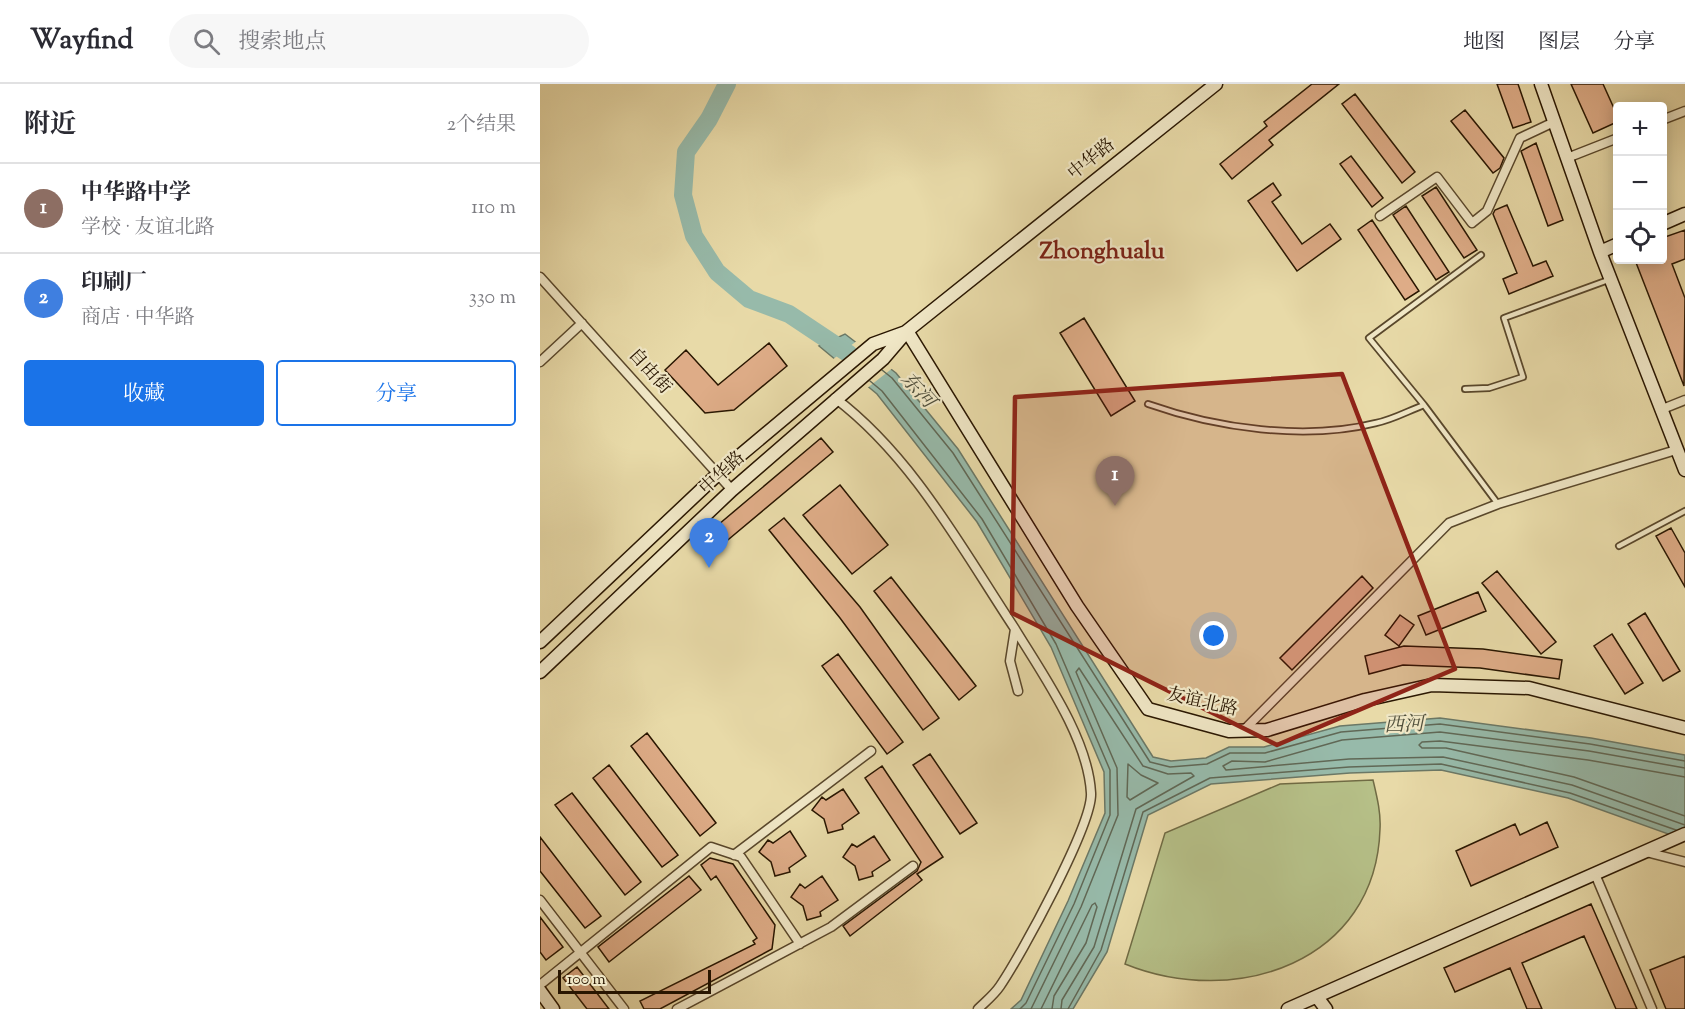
<!DOCTYPE html>
<html lang="zh">
<head>
<meta charset="utf-8">
<style>
  :root { --surface:#fff; --page:#f7f7f7; --text:#2b2b33; --muted:#7c7c81; --line:#e1e1e2; --accent:#1a73e8 }
  body { margin:0; font-family:"Sorts Mill Goudy","Noto Serif SC",serif; background:var(--page); color:var(--text) }
  .controls { position:absolute; right:18px; top:18px; display:grid; overflow:hidden; border-radius:6px; box-shadow:0 3px 15px #0003 }
  .controls button { width:54px; height:54px; display:grid; place-items:center; padding:0; border:0; border-bottom:2px solid var(--line); background:var(--surface); color:var(--text); font:30px sans-serif }
  .scale { position:absolute; left:18px; bottom:15px; width:153px; box-sizing:border-box; padding-left:6px; border:3px solid #291601; border-top:0; font-size:16px; line-height:21px; white-space:nowrap; color:#291601; -webkit-text-stroke:4px #f0e7c6; paint-order:stroke }
  .you { position:absolute; left:674px; top:552px; width:21px; height:21px; margin:-15px; border:4px solid #fff; border-radius:50%; background:#1a73e8; box-shadow:0 0 0 9px #1a73e833 }
  .badge { display:grid; place-items:center; width:39px; height:39px; border-radius:50%; background:var(--accent); color:#fff; font-size:20px; font-weight:700 }
  .pin { position:absolute; translate:-50% -50px; filter:drop-shadow(0 2px 3px #0008) }
  .pin::after { content:''; position:absolute; top:32px; width:21px; height:18px; background:inherit; clip-path:polygon(0 0,100% 0,50% 100%) }
  .list { margin:0; padding:0; list-style:none }
  h2 { display:flex; justify-content:space-between; align-items:center; height:78px; margin:0; padding:0 24px; font-size:26px }
  h2 small { font-size:20px; font-weight:400; color:var(--muted) }
  .list li { display:grid; grid-template-columns:39px 1fr auto; gap:18px; align-items:center; box-sizing:border-box; height:90px; padding:0 24px; border-top:2px solid var(--line) }
  .list b { display:block; font-size:22px; white-space:nowrap }
  .list p { margin:0; font-size:20px; white-space:nowrap; color:var(--muted) }
  .list em { font-size:20px; font-style:normal; color:var(--muted) }
  .actions { display:flex; gap:12px; padding:18px 24px }
  .actions a { flex:1; padding:14px 0; border:2px solid var(--accent); border-radius:6px; text-align:center; font-size:21px; color:var(--accent) }
  .actions .main { background:var(--accent); color:#fff }
  .icon { flex:none; width:33px; height:33px; fill:none; stroke:currentColor; stroke-width:2; stroke-linecap:round; stroke-linejoin:round }
  .map { position:relative; flex:none; width:1145px; height:925px; overflow:hidden }
  header { display:flex; align-items:center; gap:36px; box-sizing:border-box; height:84px; padding:0 30px; background:var(--surface); border-bottom:2px solid var(--line) }
  header strong { font-size:28px }
  nav { display:flex; gap:33px; margin-inline-start:auto; font-size:21px }
  .search { width:420px; height:54px; background:var(--page); display:flex; align-items:center; gap:15px; box-sizing:border-box; padding:0 21px; border-radius:33px; color:var(--muted); font-size:22px }
  main { display:flex }
  aside { flex:1; background:var(--surface) }
  .map>svg:first-child { display:block }
  .green { fill:#b6c088; stroke:#706b44; stroke-width:1.5 }
  .water { fill:#97baaa; stroke:#6b7866; stroke-width:1.5 }
  .pier { fill:#e8daa8 }
  .lines { fill:none; stroke-linecap:round; stroke-linejoin:round }
  .shore { stroke:#606856; stroke-width:1.5 }
  .river { stroke:#97baaa; stroke-width:18 }
  .building { fill:#deac87; stroke:#291601; stroke-width:1.5 }
  .lane-casing { stroke:#59472b; stroke-width:8 }
  .street-casing { stroke:#59472b; stroke-width:11 }
  .secondary-casing { stroke:#291601; stroke-width:15 }
  .lane { stroke:#f0e7c6; stroke-width:4.5 }
  .street { stroke:#f0e7c6; stroke-width:8 }
  .secondary { stroke:#f0e7c6; stroke-width:12 }
  .marked { fill:#8f2418; fill-opacity:0.2; stroke:#8f2418; stroke-width:4.5; stroke-linejoin:round }
  .labels { text-anchor:middle; dominant-baseline:central; stroke-width:4.5; stroke-linejoin:round; paint-order:stroke }
  .street-label { font-size:18px; fill:#291601; stroke:#f0e7c6 }
  .water-label { font-size:20px; font-style:italic; fill:#504f3c; stroke:#f0e7c6 }
  .district-label { font-size:24px; font-weight:bold; fill:#7a1f14; stroke:#f0e7c6 }
</style>
</head>
<body>
<header>
<strong>Wayfind</strong>
<div class="search"><svg class="icon" aria-label="search" viewBox="0 0 24 24"><circle cx="10" cy="10" r="6"/><path d="M15 15l6 6"/></svg>搜索地点</div>
<nav><a>地图</a><a>图层</a><a>分享</a></nav>
</header>
<main>
<aside>
<h2>附近<small>2个结果</small></h2>
<ul class="list">
<li><span class="badge" style="background:#8d6e63">1</span><div><b>中华路中学</b><p>学校 · 友谊北路</p></div><em>110 m</em></li>
<li><span class="badge" style="background:#3f7fe0">2</span><div><b>印刷厂</b><p>商店 · 中华路</p></div><em>330 m</em></li>
</ul>
<div class="actions"><a class="main">收藏</a><a>分享</a></div>
</aside>
<div class="map">
<svg width="1145" height="925" viewBox="0 0 1145 925">
  <rect width="100%" height="100%" fill="#e8daa8"/>
  <filter id="stains"><feTurbulence type="fractalNoise" baseFrequency=".00333" numOctaves="4"/><feColorMatrix values="0 0 0 0 .2 0 0 0 0 .09 0 0 0 0 .02 0 0 0 .5 -.17"/></filter>
  <radialGradient id="worn" r=".72"><stop offset=".6" stop-color="#630" stop-opacity="0"/><stop offset="1" stop-color="#630" stop-opacity=".3"/></radialGradient>
  <!-- green -->
  <path class="green" d="M 833,696 C 837,713 841,729 840,745 C 836,878 696,925 585,880 L 625,749 L 740,700 Z"/>
  <!-- water -->
  <path class="water" d="M 305,250 L 356,289 L 418,365 L 613,673 L 631,677 L 666,674 L 689,663 L 724,663 L 800,642 L 900,634 L 1051,654 L 1145,671 L 1145,756 L 1028,714 L 901,686 L 810,689 L 671,700 L 608,731 L 567,868 L 533,925 L 471,925 L 481,916 L 528,817 L 565,729 L 564,688 L 511,563 L 437,438 L 337,310 L 279,262 Z"/>
  <!-- pier -->
  <path class="pier" d="M 318,256 L 354,283 L 326,305 L 292,276 Z"/>
  <g class="lines">
    <!-- shore -->
    <path class="shore" d="M 342,286 L 352,294 L 413,369 L 610,678 L 630,683 L 667,680 L 690,669 L 725,669 L 801,648 L 900,640 L 1050,660 L 1145,677
      M 330,297 L 342,307 L 442,435 L 516,560 L 570,686 L 570,731 L 534,820 L 486,919 L 480,925
      M 588,680 L 601,691 L 618,699 L 590,716 L 587,713 Z
      M 1145,684 L 1049,667 L 900,648 L 802,656 L 725,678 L 692,677 L 683,682 L 686,686 L 809,675 L 903,673 L 1032,701 L 1145,741
      M 1145,693 L 1048,676 L 900,657 L 882,658 L 879,661 L 882,664 L 906,664 L 1034,693 L 1145,732
      M 491,925 L 541,823 L 578,731 L 577,684 L 536,588 L 539,584 L 603,682 L 628,690 L 651,689 L 654,692 L 596,725 L 554,863 L 522,916 L 521,925
      M 501,925 L 552,821 L 555,819 L 557,823 L 546,859 L 514,912 L 512,925
      M 528,925 L 561,866 L 603,728 L 670,694 L 809,683 L 901,680 L 1030,709 L 1136,746"/>
    <!-- river -->
    <path class="river" d="M 187,0 L 169,35 L 146,68 L 143,111 L 154,152 L 177,188 L 209,215 L 249,230 L 309,270"/>
  </g>
  <!-- building -->
  <path class="building" d="M 772,0 L 799,0 L 729,56 L 733,61 L 692,95 L 680,80 L 727,42 L 724,38 Z
    M 957,0 L 978,0 L 991,38 L 973,44 Z
    M 1031,0 L 1063,0 L 1077,31 L 1077,38 L 1053,49 Z
    M 815,10 L 875,88 L 862,99 L 802,20 Z
    M 925,26 L 964,74 L 960,84 L 953,89 L 911,37 Z
    M 996,59 L 1023,136 L 1008,142 L 981,67 Z
    M 811,72 L 843,114 L 832,123 L 800,80 Z
    M 733,99 L 741,111 L 732,118 L 762,160 L 790,140 L 801,155 L 757,187 L 708,117 Z
    M 896,103 L 937,166 L 924,174 L 882,112 Z
    M 967,121 L 993,182 L 1006,177 L 1013,192 L 969,210 L 963,195 L 977,189 L 953,130 L 955,126 Z
    M 866,122 L 909,188 L 896,196 L 853,131 Z
    M 832,136 L 879,207 L 865,216 L 818,146 Z
    M 1145,146 L 1145,175 L 1132,180 L 1145,214 L 1144,302 L 1095,176 L 1122,176 L 1122,154 Z
    M 544,234 L 595,317 L 571,332 L 520,249 Z
    M 229,259 L 247,282 L 194,326 L 165,329 L 125,286 L 146,266 L 178,301 Z
    M 281,354 L 293,368 L 183,460 L 172,446 Z
    M 300,401 L 348,461 L 312,490 L 263,431 Z
    M 244,434 L 320,523 L 399,634 L 383,646 L 300,534 L 229,446 Z
    M 1131,444 L 1145,469 L 1145,503 L 1116,452 Z
    M 957,487 L 1016,558 L 1001,570 L 942,499 Z
    M 822,492 L 833,504 L 752,586 L 740,574 Z
    M 351,493 L 436,602 L 419,616 L 334,507 Z
    M 938,508 L 946,527 L 886,551 L 878,532 Z
    M 1105,529 L 1140,587 L 1123,597 L 1088,540 Z
    M 860,531 L 874,541 L 859,562 L 845,551 Z
    M 1072,550 L 1103,599 L 1085,610 L 1054,562 Z
    M 864,562 L 943,565 L 1022,576 L 1019,595 L 940,584 L 863,581 L 829,590 L 825,572 Z
    M 298,570 L 363,658 L 347,670 L 282,582 Z
    M 107,649 L 176,739 L 160,752 L 91,662 Z
    M 390,670 L 437,739 L 420,750 L 373,681 Z
    M 69,681 L 138,771 L 122,783 L 53,694 Z
    M 342,682 L 403,773 L 377,790 L 382,796 L 310,852 L 303,842 L 377,787 L 381,778 L 325,694 Z
    M 303,705 L 319,729 L 302,741 L 303,745 L 288,749 L 284,735 L 272,726 L 282,713 L 286,716 Z
    M 32,709 L 101,798 L 85,811 L 15,721 Z
    M 1007,738 L 1018,763 L 931,802 L 916,767 L 975,740 L 980,751 Z
    M 250,747 L 266,772 L 249,784 L 250,788 L 235,792 L 231,778 L 219,768 L 228,756 L 233,759 Z
    M 334,752 L 350,776 L 332,788 L 333,792 L 319,796 L 315,782 L 303,773 L 312,760 L 317,763 Z
    M 0,753 L 61,832 L 45,844 L 0,787 Z
    M 170,774 L 193,780 L 235,841 L 232,865 L 120,925 L 104,925 L 100,917 L 215,860 L 213,857 L 217,854 L 176,792 L 171,796 L 161,781 Z
    M 149,792 L 161,806 L 69,878 L 58,863 Z
    M 282,792 L 298,816 L 280,828 L 281,832 L 267,836 L 263,822 L 251,813 L 260,800 L 265,804 Z
    M 1051,820 L 1097,925 L 1076,925 L 1044,852 L 982,879 L 1002,925 L 987,925 L 970,884 L 915,908 L 904,884 Z
    M 0,833 L 23,863 L 6,876 L 0,868 Z
    M 1145,872 L 1145,925 L 1126,925 L 1110,886 Z
    M 37,883 L 69,925 L 47,925 L 23,894 Z"/>
  <g class="lines">
    <defs>
      <path id="lane" d="M 941,171 L 829,254 L 884,321 L 958,420
        M 925,305 L 949,304 L 983,293 L 964,234 L 1071,195
        M 608,320 C 676,344 765,357 836,339 C 852,336 868,327 884,321
        M 1079,462 L 1145,427"/>
      <path id="street" d="M 1122,36 L 1145,27
        M 1027,74 L 1078,54
        M 840,132 L 897,93 L 932,139 L 947,127 L 980,54 L 1014,38
        M 0,193 L 192,406
        M 0,278 L 42,239
        M 295,314 C 373,373 422,465 475,545 L 470,577 L 478,607
        M 1120,326 L 1145,316
        M 703,647 L 909,439 L 958,420 L 1136,366
        M 1106,768 L 1145,778
        M 194,771 L 331,667
        M 1055,790 L 1112,925
        M 0,816 L 84,925
        M 0,901 L 171,763 L 201,773 L 260,860
        M 137,925 L 291,843 L 373,782
        M 438,925 C 445,918 454,911 460,902 C 480,873 553,740 551,709 C 548,654 503,591 475,545"/>
      <path id="secondary" d="M 1001,0 L 1060,168 L 1145,386
        M 1122,140 L 1145,130
        M 1060,168 L 1078,160
        M 367,247 L 537,522 L 608,625 L 689,647 L 727,646 L 825,616 L 892,601 L 989,604 L 1145,644
        M 0,558 L 179,389 L 333,260 L 366,248
        M 0,588 L 192,406 L 343,275 L 367,247 L 676,0
        M 0,907 L 13,925
        M 777,913 L 786,925
        M 748,925 L 1145,750"/>
    </defs>
    <!-- lane casing -->
    <use href="#lane" class="lane-casing"/>
    <!-- street casing -->
    <use href="#street" class="street-casing"/>
    <!-- secondary casing -->
    <use href="#secondary" class="secondary-casing"/>
    <!-- lane -->
    <use href="#lane" class="lane"/>
    <!-- street -->
    <use href="#street" class="street"/>
    <!-- secondary -->
    <use href="#secondary" class="secondary"/>
  </g>
  <!-- marked area -->
  <path class="marked" d="M 802,290 L 915,585 L 737,661 L 472,529 L 475,313 Z"/>
  <g class="labels">
    <!-- street labels -->
    <g class="street-label">
      <text transform="translate(552 76) rotate(-39)">中华路</text>
      <text transform="translate(109 288) rotate(48)">自由街</text>
      <text transform="translate(183 390) rotate(-43)">中华路</text>
      <text transform="translate(662 619) rotate(13)">友谊北路</text>
    </g>
    <!-- water labels -->
    <g class="water-label">
      <text transform="translate(377 307) rotate(48)">东河</text>
      <text transform="translate(864 642) rotate(-2)">西河</text>
    </g>
    <!-- district labels -->
    <g class="district-label">
      <text x="562" y="168">Zhonghualu</text>
    </g>
  </g>
  <rect width="100%" height="100%" filter="url(#stains)"/>
  <rect width="100%" height="100%" fill="url(#worn)"/>
</svg>
<div class="controls">
<button>+</button>
<button>−</button>
<button><svg class="icon" aria-label="locate" viewBox="0 0 24 24"><circle cx="12" cy="12" r="6"/><path d="M12 2v4M12 18v4M2 12h4M18 12h4"/></svg></button>
</div>
<div class="scale">100 m</div>
<div class="you"></div>
<div class="pin badge" style="left:575px;top:422px;background:#8d6e63">1</div>
<div class="pin badge" style="left:169px;top:484px;background:#3f7fe0">2</div>
</div>
</main>
</body>
</html>
